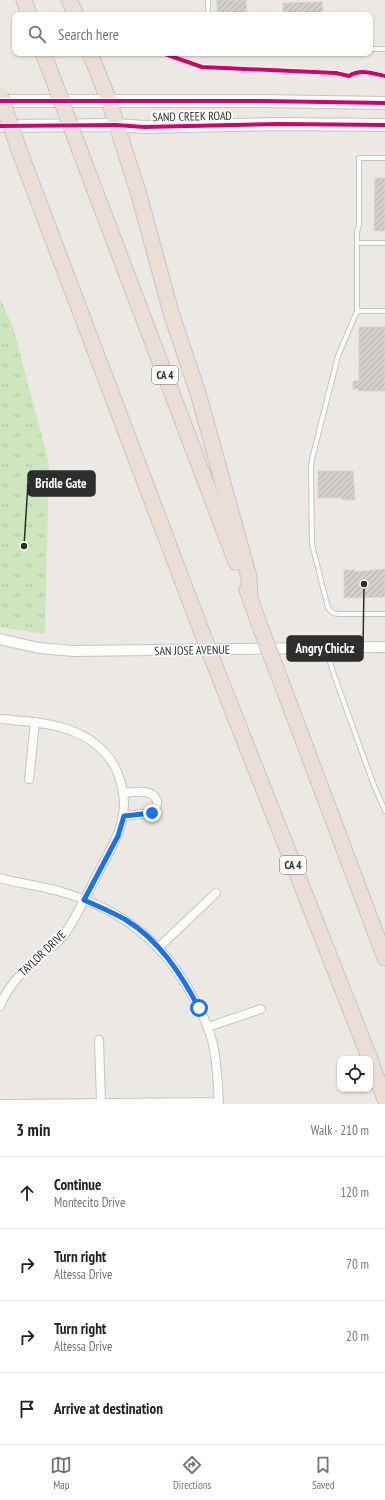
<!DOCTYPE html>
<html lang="en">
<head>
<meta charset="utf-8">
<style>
  :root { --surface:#fff; --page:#f2f2f2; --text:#222; --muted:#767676; --line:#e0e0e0; --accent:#706f6e }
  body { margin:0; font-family:"PT Sans Narrow",sans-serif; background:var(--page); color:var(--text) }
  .controls { position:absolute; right:12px; bottom:12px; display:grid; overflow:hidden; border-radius:8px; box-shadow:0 1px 3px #0004 }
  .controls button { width:36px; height:36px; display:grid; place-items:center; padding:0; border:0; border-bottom:1px solid var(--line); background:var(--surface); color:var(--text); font:20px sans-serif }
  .stop { position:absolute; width:12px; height:12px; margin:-9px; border:3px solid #1a73e8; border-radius:50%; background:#fff }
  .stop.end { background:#1a73e8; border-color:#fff; box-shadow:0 1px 4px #0008 }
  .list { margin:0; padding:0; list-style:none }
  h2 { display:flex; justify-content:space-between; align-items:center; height:52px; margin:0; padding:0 16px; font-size:17px }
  h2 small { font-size:13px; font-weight:400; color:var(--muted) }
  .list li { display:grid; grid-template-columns:26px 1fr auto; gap:12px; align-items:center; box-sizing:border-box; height:72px; padding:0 16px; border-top:1px solid var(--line) }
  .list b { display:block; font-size:15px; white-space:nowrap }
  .list p { margin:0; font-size:13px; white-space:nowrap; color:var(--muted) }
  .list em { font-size:13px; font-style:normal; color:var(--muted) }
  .icon { flex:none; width:22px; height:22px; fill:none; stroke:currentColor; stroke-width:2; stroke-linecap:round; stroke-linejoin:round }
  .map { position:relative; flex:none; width:385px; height:1104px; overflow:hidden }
  .search { position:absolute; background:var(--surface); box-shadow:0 1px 3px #0004; left:12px; right:12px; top:12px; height:44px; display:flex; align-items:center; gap:10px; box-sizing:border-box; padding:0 14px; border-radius:8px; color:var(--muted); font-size:15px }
  .sheet { height:340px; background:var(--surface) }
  nav { display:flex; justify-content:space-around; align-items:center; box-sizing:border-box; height:56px; border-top:1px solid var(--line); background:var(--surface); font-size:11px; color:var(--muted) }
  nav a { display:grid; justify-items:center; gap:2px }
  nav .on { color:var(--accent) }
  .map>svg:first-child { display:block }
  .grass { fill:url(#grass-tufts) }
  .building { fill:url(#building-hatch); stroke:#d7d4d0 }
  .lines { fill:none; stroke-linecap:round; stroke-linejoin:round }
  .service-casing { stroke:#c5c4c5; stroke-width:6 }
  .minor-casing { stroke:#c5c4c5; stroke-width:10 }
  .tertiary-casing { stroke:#c5c4c5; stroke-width:12 }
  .secondary-casing { stroke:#c5c4c5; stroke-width:14 }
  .motorway-casing { stroke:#c6c5c4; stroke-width:17 }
  .service { stroke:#fcfcfb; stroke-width:4 }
  .minor { stroke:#fcfcfb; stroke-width:8 }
  .tertiary { stroke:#fcfcfb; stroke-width:10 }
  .secondary { stroke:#fcfcfb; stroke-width:12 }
  .motorway { stroke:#eadfd6; stroke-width:15 }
  .motorway-bridge-casing { stroke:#c6c5c4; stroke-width:17; stroke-linecap:butt }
  .motorway-bridge { stroke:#eadfd6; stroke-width:15 }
  .cycleway-casing { stroke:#fff; stroke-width:6 }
  .cycleway { stroke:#d6006c; stroke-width:4 }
  .route { stroke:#1a73e8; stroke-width:5 }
  .labels { text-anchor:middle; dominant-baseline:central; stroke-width:3.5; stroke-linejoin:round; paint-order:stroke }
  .shield { fill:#fff; stroke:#6d6d6d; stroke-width:1 }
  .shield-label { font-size:11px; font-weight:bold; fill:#2e2e2e }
  .street-label { font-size:12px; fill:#2e2e2e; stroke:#fff }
  .leader { fill:none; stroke:#2e2e2e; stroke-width:1.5 }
  .callout-dot { fill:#2e2e2e; stroke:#fff; stroke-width:1.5 }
  .callout { fill:#2e2e2e; stroke:#2e2e2e; stroke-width:1.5 }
  .callout-label { font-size:13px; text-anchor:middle; font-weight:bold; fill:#fff }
</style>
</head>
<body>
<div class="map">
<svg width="385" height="1104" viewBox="0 0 385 1104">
  <defs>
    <pattern id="grass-tufts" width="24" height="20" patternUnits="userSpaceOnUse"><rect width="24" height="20" fill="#cee6be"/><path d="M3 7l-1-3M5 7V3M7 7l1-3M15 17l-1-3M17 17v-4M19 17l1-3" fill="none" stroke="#b1c6a4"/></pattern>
    <pattern id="building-hatch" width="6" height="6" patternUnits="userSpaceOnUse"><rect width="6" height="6" fill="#d1cecb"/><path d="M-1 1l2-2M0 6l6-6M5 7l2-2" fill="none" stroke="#b4b1af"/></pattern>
  </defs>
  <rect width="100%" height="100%" fill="#ece8e4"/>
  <!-- grass -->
  <path class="grass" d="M 0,298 L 14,330 L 49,464 L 45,634 L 0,627 Z"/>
  <!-- building -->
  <path class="building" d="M 217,0 L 246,0 L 247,15 L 217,15 Z
    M 322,2 L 323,15 L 283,15 L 283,3 Z
    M 375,178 L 385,178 L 385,231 L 374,231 Z
    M 359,327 L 385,327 L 385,391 L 359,391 L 359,389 L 353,389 L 353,381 L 359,381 Z
    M 318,471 L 353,471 L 355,500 L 342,500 L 342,498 L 318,498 Z
    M 385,569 L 385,597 L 344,598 L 344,570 L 354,570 L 355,572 Z"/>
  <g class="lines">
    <defs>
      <path id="service" d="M 208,0 L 208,15
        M 370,49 L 385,49
        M 385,158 L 359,158 L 359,225 L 357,232 L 357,311 L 338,356 L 312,459 L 311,468 L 312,544 L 328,608 L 333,613 L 339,614 L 385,614
        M 357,243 L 385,243
        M 357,311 L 385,311
        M 329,649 L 330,662 L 333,672 L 373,783 L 385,811"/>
      <path id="minor" d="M 0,719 C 8,719 16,721 24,721 C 55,724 85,730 106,754 C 114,763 118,772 121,783 C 132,821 111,847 95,879 C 85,898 76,918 64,935 C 60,941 52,946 46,951 C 27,967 9,983 0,1006
        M 29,779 L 35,722
        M 124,816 L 152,813 C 155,809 158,806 157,801 C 153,788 134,792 124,793
        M 0,878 C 21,884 44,886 65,893 C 125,911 165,944 194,999 C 202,1013 209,1028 213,1044 C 217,1063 218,1084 219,1104
        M 158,948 L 216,893
        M 208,1027 L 261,1009
        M 99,1040 L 101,1103
        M 0,1104 L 219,1102"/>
      <path id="tertiary" d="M 0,639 L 39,648 L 74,651 L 385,647"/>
      <path id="secondary" d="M 0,101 L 261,101 L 385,103
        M 0,126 L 116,125 L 144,127 L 279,124 L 385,125"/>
      <path id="motorway" d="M 24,0 L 29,15
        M 69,0 L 76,15
        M 43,53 L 52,76
        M 90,53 L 109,101 L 139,195 L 172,316 L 198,393 L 242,552 L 249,577 L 250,598
        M 19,150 L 201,630
        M 80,151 L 236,562
        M 247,590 L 261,629
        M 217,671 L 370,1059
        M 277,671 L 385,958
        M 370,1060 L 385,1099"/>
    </defs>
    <!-- service casing -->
    <use href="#service" class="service-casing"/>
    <!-- minor casing -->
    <use href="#minor" class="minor-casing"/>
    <!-- tertiary casing -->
    <use href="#tertiary" class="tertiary-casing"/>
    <!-- secondary casing -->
    <use href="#secondary" class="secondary-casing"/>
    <!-- motorway casing -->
    <use href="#motorway" class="motorway-casing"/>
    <!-- service -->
    <use href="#service" class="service"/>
    <!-- minor -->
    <use href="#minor" class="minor"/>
    <!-- tertiary -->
    <use href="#tertiary" class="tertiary"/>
    <!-- secondary -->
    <use href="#secondary" class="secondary"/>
    <!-- motorway -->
    <use href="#motorway" class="motorway"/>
    <defs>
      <path id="motorway-bridge" d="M 52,76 L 80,151
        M 0,95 L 19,150
        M 261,629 L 277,671
        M 201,630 L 217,671"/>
    </defs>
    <!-- motorway-bridge casing -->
    <use href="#motorway-bridge" class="motorway-bridge-casing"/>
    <!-- motorway-bridge -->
    <use href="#motorway-bridge" class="motorway-bridge"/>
    <defs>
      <path id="cycleway" d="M 162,53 L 202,67 L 336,73 L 349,76 C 360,69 373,73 385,76
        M 0,101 L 261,101 L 385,103
        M 0,126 L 116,125 L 144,127 L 279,124 L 385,125"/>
    </defs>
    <!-- cycleway casing -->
    <use href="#cycleway" class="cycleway-casing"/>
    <!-- cycleway -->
    <use href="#cycleway" class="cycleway"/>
  </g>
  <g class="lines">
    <!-- route -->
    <path class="route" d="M 152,813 L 124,816 L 118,836 L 84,900 C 98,906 112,912 126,920 C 159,940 181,974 199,1008"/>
  </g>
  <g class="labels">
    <!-- shield labels -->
    <g class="shield">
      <rect x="152" y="366" width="26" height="18" rx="3"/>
      <rect x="280" y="856" width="26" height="18" rx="3"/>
    </g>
    <g class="shield-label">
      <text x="165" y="375">CA 4</text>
      <text x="293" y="865">CA 4</text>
    </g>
    <!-- street labels -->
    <g class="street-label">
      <text transform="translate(192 116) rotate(-1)">SAND CREEK ROAD</text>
      <text transform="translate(192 650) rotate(-1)">SAN JOSE AVENUE</text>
      <text transform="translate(42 953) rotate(-44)">TAYLOR DRIVE</text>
    </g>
  </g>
  <!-- callouts -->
  <path class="leader" d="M24 546L28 483M364 584L363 649"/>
  <g class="callout-dot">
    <circle cx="24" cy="546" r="4"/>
    <circle cx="364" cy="584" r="4"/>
  </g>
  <g class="callout">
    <rect x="28" y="471" width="67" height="25" rx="4"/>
    <rect x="287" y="636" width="76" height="25" rx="4"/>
  </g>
  <g class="callout-label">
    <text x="61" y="488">Bridle Gate</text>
    <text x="325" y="653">Angry Chickz</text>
  </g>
</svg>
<div class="controls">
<button><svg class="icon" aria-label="locate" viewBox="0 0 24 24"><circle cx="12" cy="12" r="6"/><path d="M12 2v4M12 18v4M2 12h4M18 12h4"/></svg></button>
</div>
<div class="stop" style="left:199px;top:1008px"></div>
<div class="stop end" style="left:152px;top:813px"></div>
<div class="search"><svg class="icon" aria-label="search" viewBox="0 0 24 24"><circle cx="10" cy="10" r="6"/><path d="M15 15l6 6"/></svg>Search here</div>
</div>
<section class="sheet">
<h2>3 min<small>Walk · 210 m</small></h2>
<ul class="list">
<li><svg class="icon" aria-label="ahead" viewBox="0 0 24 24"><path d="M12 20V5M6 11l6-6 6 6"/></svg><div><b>Continue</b><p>Montecito Drive</p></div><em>120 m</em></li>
<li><svg class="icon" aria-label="right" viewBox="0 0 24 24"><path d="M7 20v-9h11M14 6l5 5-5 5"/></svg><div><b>Turn right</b><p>Altessa Drive</p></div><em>70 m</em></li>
<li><svg class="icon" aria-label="right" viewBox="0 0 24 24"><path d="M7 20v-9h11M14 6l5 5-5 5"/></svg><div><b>Turn right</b><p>Altessa Drive</p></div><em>20 m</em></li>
<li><svg class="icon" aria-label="arrive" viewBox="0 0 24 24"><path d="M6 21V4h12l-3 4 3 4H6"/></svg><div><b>Arrive at destination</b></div></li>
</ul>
</section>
<nav>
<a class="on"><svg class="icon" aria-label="map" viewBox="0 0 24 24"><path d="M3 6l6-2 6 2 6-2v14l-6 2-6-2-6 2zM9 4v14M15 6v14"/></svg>Map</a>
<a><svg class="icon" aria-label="directions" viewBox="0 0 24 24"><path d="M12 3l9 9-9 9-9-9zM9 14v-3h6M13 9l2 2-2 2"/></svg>Directions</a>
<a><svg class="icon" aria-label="saved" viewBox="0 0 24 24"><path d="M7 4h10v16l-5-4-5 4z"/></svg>Saved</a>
</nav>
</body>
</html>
